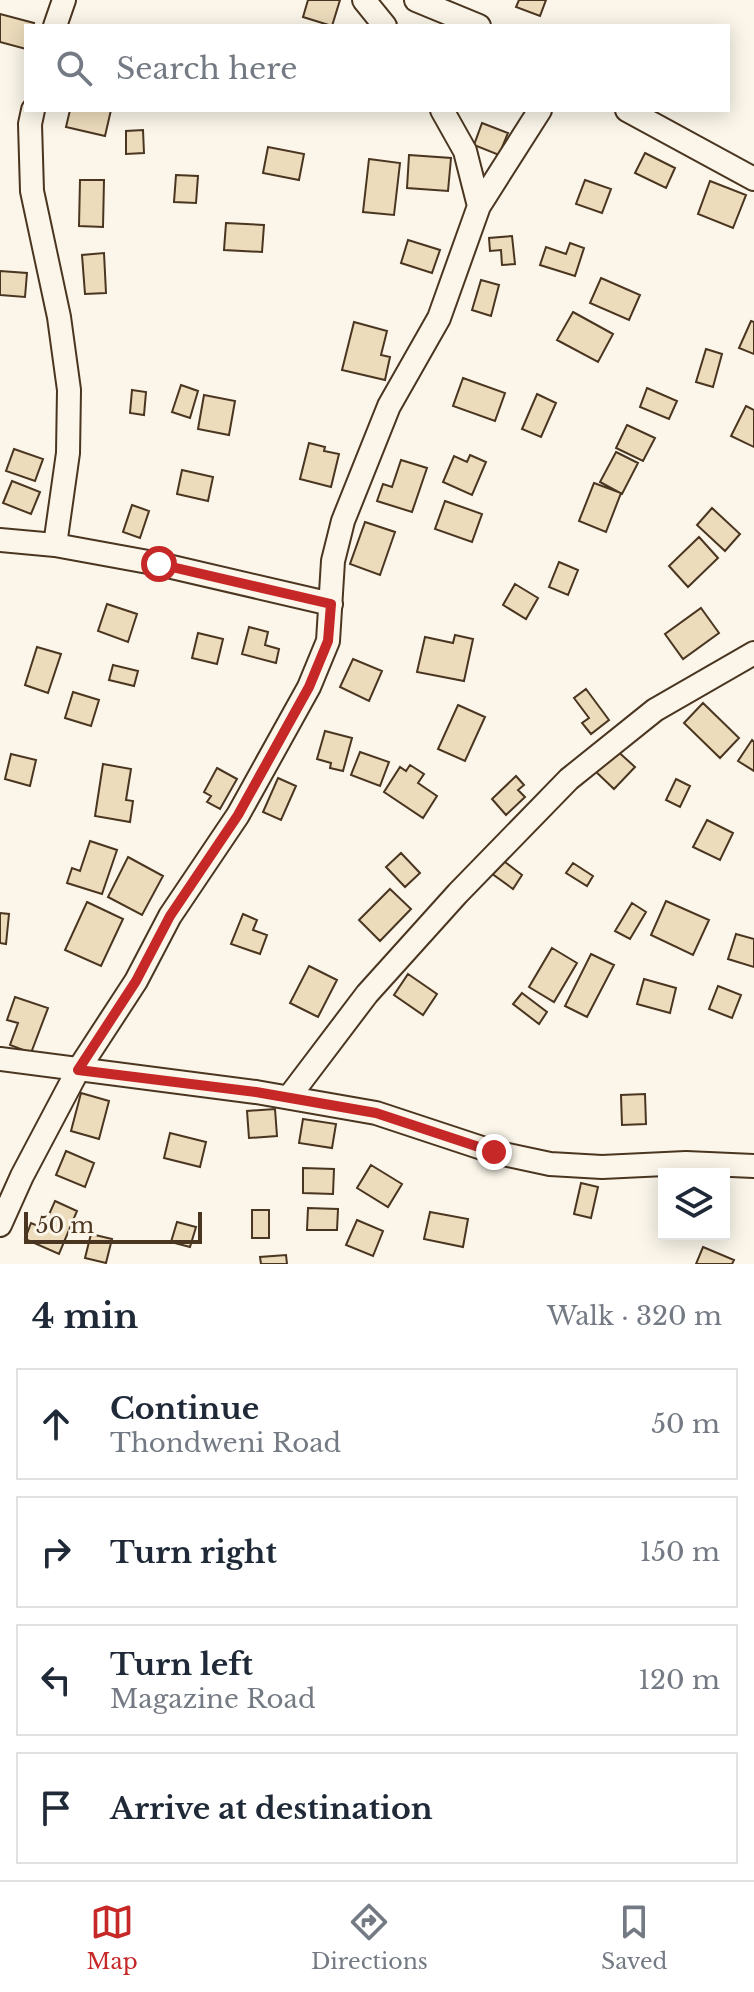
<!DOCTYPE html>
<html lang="en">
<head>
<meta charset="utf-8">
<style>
  :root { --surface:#fff; --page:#f2f2f3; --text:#1f2937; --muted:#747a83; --line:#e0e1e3; --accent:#c62828 }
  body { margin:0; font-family:"Libre Baskerville",serif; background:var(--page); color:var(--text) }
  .controls { position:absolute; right:24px; bottom:24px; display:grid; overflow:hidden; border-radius:0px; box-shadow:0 4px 20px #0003 }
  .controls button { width:72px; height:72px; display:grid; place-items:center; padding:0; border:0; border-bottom:2px solid var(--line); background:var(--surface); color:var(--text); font:40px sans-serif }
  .scale { position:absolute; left:24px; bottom:20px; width:178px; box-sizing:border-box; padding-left:8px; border:4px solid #4a3520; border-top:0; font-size:22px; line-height:28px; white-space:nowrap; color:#4a3520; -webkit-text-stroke:6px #fbf6e9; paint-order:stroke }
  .stop { position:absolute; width:24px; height:24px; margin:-18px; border:6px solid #c62828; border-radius:50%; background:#fff }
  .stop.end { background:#c62828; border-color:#fff; box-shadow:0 2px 8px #0008 }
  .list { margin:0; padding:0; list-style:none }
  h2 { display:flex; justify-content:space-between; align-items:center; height:104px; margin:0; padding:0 32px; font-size:34px }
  h2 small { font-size:26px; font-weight:400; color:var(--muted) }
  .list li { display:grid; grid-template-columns:52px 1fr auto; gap:24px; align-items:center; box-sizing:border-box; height:112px; margin:0 16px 16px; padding:0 16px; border:2px solid var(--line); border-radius:0px }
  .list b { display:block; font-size:30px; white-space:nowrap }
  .list p { margin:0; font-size:26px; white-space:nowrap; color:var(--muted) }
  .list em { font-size:26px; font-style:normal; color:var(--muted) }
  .icon { flex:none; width:44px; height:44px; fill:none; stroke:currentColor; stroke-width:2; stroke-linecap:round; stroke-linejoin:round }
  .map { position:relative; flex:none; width:754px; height:1264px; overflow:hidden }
  .search { position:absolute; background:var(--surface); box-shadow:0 4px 20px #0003; left:24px; right:24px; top:24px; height:88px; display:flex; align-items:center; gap:20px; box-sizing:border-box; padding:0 28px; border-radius:0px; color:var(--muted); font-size:30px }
  .sheet { height:616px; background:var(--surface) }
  nav { display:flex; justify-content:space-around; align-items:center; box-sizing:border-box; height:112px; border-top:2px solid var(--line); background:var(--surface); font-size:22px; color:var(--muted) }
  nav a { display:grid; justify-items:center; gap:4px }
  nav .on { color:var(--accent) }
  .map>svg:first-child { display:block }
  .building { fill:#ecdcbc; stroke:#4a3520; stroke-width:2 }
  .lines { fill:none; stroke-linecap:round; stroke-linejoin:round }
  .street-casing { stroke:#4a3520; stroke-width:26 }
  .street { stroke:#fbf6e9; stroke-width:22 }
  .route { stroke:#c62828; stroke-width:10 }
</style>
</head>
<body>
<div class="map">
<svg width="754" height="1264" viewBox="0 0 754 1264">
  <rect width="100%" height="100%" fill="#fbf6e9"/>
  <!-- building -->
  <path class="building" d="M 308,0 L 340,0 L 332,26 L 303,17 Z
    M 519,0 L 546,0 L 540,16 L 516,7 Z
    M 0,14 L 34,23 L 33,26 L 26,26 L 26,49 L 0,42 Z
    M 70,110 L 111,110 L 105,136 L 66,127 Z
    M 482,123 L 508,133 L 499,155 L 474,145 Z
    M 143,130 L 144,153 L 126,154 L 126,131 Z
    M 268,147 L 304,154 L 299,180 L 263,173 Z
    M 645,153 L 675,168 L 666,188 L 635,173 Z
    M 409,155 L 451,158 L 448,191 L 407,188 Z
    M 369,159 L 400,163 L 394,215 L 363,212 Z
    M 176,175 L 198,176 L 196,203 L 174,202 Z
    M 80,180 L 104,180 L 103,227 L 79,226 Z
    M 585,180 L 611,189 L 602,213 L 576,204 Z
    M 710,181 L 746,195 L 733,228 L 698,214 Z
    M 226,223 L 264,225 L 262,252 L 224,250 Z
    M 512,236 L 515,264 L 502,265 L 501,250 L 490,251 L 489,238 Z
    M 408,240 L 440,250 L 432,273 L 401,263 Z
    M 570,243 L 584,248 L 575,276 L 540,265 L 546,247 L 566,254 Z
    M 104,253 L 106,293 L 85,294 L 82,255 Z
    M 0,271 L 27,273 L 25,297 L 0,295 Z
    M 601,278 L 640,295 L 629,320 L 590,303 Z
    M 481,280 L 499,285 L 491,316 L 472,310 Z
    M 573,312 L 613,334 L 598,362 L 557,340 Z
    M 751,321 L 754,322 L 754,354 L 739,348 Z
    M 354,322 L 387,331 L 381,355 L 390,357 L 385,380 L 342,370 Z
    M 706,349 L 722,354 L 713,387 L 696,382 Z
    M 463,378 L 505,393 L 495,421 L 453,406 Z
    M 181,385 L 198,391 L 190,418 L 172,412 Z
    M 647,388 L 677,401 L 669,419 L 640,407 Z
    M 132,390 L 146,392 L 144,415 L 130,413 Z
    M 537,394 L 556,403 L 541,437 L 522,429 Z
    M 204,395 L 235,401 L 229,435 L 198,429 Z
    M 746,406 L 754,410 L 754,447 L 731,436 Z
    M 627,425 L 655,438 L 643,461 L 616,448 Z
    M 309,443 L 325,447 L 324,451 L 339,454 L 331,487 L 300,479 Z
    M 14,449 L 43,459 L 35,481 L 6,471 Z
    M 616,452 L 638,463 L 622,494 L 600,482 Z
    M 470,455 L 486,462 L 472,495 L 443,482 L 454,456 L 467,462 Z
    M 401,460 L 427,468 L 412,512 L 377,501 L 383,484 L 392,487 Z
    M 182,470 L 213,477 L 208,501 L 177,494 Z
    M 12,481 L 40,492 L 31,514 L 3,503 Z
    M 594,483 L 621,493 L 606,532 L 579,521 Z
    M 445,501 L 482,514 L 472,542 L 435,529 Z
    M 132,505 L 149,511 L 140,538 L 123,532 Z
    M 712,508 L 740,534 L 725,551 L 697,525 Z
    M 365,522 L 395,532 L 380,575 L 350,564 Z
    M 699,537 L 718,558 L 688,587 L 669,566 Z
    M 559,562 L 578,570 L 568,595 L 549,587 Z
    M 515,584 L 538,598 L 526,619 L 503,605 Z
    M 107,604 L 137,614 L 128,642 L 98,631 Z
    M 701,608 L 719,633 L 683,659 L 665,634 Z
    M 249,627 L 268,632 L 265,645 L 279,649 L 276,663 L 242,654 Z
    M 198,633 L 223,639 L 217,664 L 192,658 Z
    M 455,635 L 473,639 L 464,681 L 417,672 L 425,637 L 453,643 Z
    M 37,647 L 61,654 L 48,693 L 25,685 Z
    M 353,659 L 382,671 L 369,701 L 340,687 Z
    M 113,665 L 138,671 L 134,686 L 109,680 Z
    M 586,689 L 609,720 L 591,734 L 582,723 L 589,718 L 574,698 Z
    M 73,692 L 99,700 L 91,726 L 65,718 Z
    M 703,703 L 739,738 L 720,758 L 684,723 Z
    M 458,705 L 485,717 L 465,761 L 438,749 Z
    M 325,731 L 352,738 L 343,771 L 330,768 L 331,763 L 317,759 Z
    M 752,740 L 754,742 L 754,771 L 738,761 Z
    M 614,748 L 635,767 L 614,789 L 594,770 Z
    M 360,752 L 389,762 L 380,786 L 351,775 Z
    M 11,754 L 36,760 L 30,786 L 5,779 Z
    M 103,764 L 131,769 L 126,800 L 133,801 L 130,822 L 95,816 Z
    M 410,765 L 424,774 L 418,783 L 437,796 L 423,818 L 384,792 L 400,767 L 406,771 Z
    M 217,768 L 237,779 L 220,809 L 207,802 L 211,796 L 204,792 Z
    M 516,776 L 524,785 L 518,790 L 525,797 L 506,815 L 492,799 Z
    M 278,778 L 296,786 L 281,820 L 263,812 Z
    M 676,779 L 690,786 L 680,807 L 666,800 Z
    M 707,820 L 733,833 L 720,860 L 693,847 Z
    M 90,841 L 117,850 L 102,894 L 67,883 L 72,868 L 80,871 Z
    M 401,853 L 420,873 L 405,887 L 386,867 Z
    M 128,857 L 163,876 L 142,915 L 108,897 Z
    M 501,859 L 522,875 L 513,889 L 491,873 Z
    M 573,863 L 593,876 L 587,886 L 566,873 Z
    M 390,889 L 411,909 L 380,941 L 359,920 Z
    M 666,901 L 709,920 L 693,955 L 651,935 Z
    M 87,902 L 123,919 L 101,966 L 65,950 Z
    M 632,903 L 646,912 L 630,939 L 615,931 Z
    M 0,913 L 9,914 L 6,944 L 0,943 Z
    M 243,914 L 257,920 L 253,930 L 267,935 L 260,954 L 231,944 Z
    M 736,934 L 754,939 L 754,967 L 728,959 Z
    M 552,948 L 577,963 L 554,1002 L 529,987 Z
    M 591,954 L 614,965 L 587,1017 L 565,1006 Z
    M 309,966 L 337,980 L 318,1017 L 290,1003 Z
    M 408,974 L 437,994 L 423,1015 L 394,995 Z
    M 644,979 L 676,988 L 670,1013 L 637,1004 Z
    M 718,986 L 741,995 L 732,1018 L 709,1009 Z
    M 522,993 L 547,1012 L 539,1024 L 513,1004 Z
    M 15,997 L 48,1008 L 31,1053 L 10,1045 L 18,1023 L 7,1020 Z
    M 81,1093 L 109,1101 L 99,1139 L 71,1131 Z
    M 645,1094 L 646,1124 L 622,1125 L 621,1095 Z
    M 275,1109 L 277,1136 L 249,1138 L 247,1111 Z
    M 303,1119 L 336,1124 L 332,1148 L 299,1143 Z
    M 170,1133 L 206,1142 L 200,1167 L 164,1158 Z
    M 66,1151 L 94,1163 L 85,1187 L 56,1175 Z
    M 371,1165 L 402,1184 L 388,1207 L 357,1188 Z
    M 303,1168 L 334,1169 L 333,1194 L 303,1193 Z
    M 581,1183 L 598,1187 L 591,1218 L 574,1214 Z
    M 55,1201 L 77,1211 L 59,1254 L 25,1239 L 31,1223 L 43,1228 Z
    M 308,1208 L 338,1209 L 337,1230 L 307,1230 Z
    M 252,1210 L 269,1210 L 269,1238 L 252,1238 Z
    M 430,1212 L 468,1219 L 463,1247 L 424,1239 Z
    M 357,1220 L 383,1231 L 373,1256 L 346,1245 Z
    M 177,1222 L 196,1227 L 190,1247 L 171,1242 Z
    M 91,1234 L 112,1239 L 106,1263 L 85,1258 Z
    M 703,1247 L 734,1260 L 732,1264 L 696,1264 Z
    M 286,1255 L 287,1264 L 261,1264 L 260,1257 Z"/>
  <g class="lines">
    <defs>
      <path id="street" d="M 364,0 L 385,26
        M 416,0 L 479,26
        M 55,26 L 64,0
        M 33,110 L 30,124 L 32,191 L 59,317 L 69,390 L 68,453 L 55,545
        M 627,110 L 754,179
        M 479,206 L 540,110
        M 0,540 L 55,545 L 159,564 L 331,604
        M 0,1059 L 256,1092 L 376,1113 L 494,1152 L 550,1164 L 602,1167 L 686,1163 L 754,1166
        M 289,1097 L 367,994 L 458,893 L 569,779 L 655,710 L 754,653
        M 0,1225 L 22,1176 L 78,1070 L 136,981 L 170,916 L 238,815 L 309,687 L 328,641 L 333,561 L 343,521 L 389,406 L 439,318 L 479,206 L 465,151 L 442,110"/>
    </defs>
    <!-- street casing -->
    <use href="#street" class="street-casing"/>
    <!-- street -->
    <use href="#street" class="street"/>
  </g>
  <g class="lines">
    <!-- route -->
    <path class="route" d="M 159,564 L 331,604 L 328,641 L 309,687 L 238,815 L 170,916 L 136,981 L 78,1070 L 256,1092 L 376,1113 L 494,1152"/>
  </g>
</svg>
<div class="controls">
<button><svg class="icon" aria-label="layers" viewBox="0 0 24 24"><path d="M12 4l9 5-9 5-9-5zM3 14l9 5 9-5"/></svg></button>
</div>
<div class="scale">50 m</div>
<div class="stop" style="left:159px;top:564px"></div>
<div class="stop end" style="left:494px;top:1152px"></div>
<div class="search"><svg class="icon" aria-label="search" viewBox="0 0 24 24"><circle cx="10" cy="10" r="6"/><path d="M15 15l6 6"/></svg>Search here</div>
</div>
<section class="sheet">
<h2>4 min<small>Walk · 320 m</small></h2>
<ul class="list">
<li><svg class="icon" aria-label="ahead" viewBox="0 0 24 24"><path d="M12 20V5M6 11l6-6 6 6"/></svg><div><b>Continue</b><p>Thondweni Road</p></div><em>50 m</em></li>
<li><svg class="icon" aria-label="right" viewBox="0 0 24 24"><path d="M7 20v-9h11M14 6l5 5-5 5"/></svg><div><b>Turn right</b></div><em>150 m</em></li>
<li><svg class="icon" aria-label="left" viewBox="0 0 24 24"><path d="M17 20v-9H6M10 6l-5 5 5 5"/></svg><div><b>Turn left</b><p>Magazine Road</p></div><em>120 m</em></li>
<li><svg class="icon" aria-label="arrive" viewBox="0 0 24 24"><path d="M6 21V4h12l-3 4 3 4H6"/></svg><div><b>Arrive at destination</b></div></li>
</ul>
</section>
<nav>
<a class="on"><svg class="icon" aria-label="map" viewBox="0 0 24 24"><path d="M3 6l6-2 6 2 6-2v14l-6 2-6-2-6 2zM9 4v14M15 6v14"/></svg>Map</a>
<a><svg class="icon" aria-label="directions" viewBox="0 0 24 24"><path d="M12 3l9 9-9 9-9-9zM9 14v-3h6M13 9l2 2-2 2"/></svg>Directions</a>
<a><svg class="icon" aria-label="saved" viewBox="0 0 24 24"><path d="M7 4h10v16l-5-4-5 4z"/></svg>Saved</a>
</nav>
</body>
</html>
